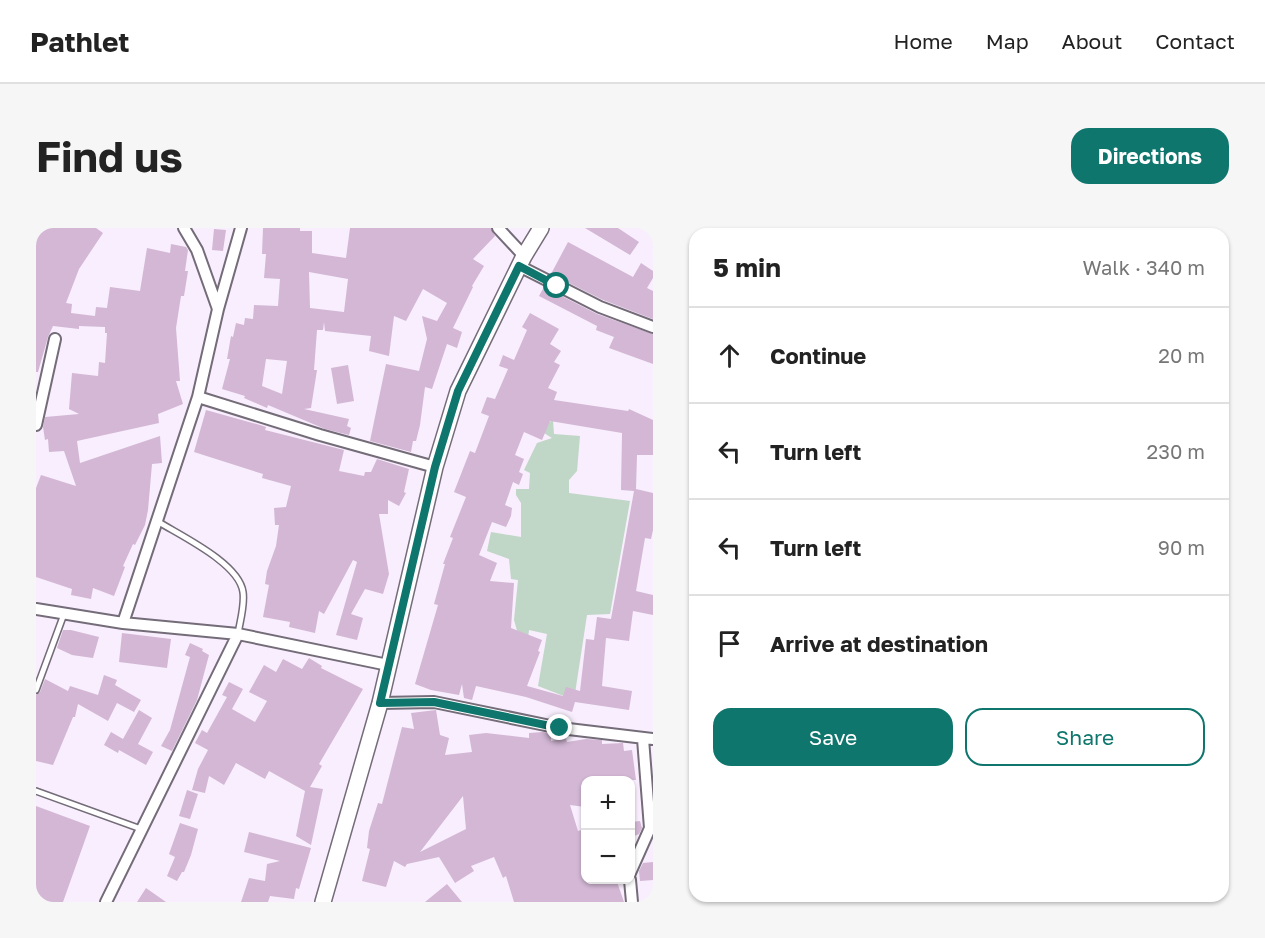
<!DOCTYPE html>
<html lang="en">
<head>
<meta charset="utf-8">
<style>
  :root { --surface:#fff; --page:#f6f6f6; --text:#222; --muted:#767676; --line:#e0e0e0; --accent:#0f766e }
  body { margin:0; font-family:"Golos Text",sans-serif; background:var(--page); color:var(--text) }
  .controls { position:absolute; right:18px; bottom:18px; display:grid; overflow:hidden; border-radius:12px; box-shadow:0 2px 4px #0004 }
  .controls button { width:54px; height:54px; display:grid; place-items:center; padding:0; border:0; border-bottom:2px solid var(--line); background:var(--surface); color:var(--text); font:30px sans-serif }
  .stop { position:absolute; width:18px; height:18px; margin:-14px; border:4px solid #0f766e; border-radius:50%; background:#fff }
  .stop.end { background:#0f766e; border-color:#fff; box-shadow:0 2px 6px #0008 }
  .list { margin:0; padding:0; list-style:none }
  h2 { display:flex; justify-content:space-between; align-items:center; height:78px; margin:0; padding:0 24px; font-size:26px }
  h2 small { font-size:20px; font-weight:400; color:var(--muted) }
  .list li { display:grid; grid-template-columns:39px 1fr auto; gap:18px; align-items:center; box-sizing:border-box; height:96px; padding:0 24px; border-top:2px solid var(--line) }
  .list b { display:block; font-size:22px; white-space:nowrap }
  .list em { font-size:20px; font-style:normal; color:var(--muted) }
  .actions { display:flex; gap:12px; padding:18px 24px }
  .actions a { flex:1; padding:14px 0; border:2px solid var(--accent); border-radius:18px; text-align:center; font-size:21px; color:var(--accent) }
  .actions .main { background:var(--accent); color:#fff }
  .icon { flex:none; width:33px; height:33px; fill:none; stroke:currentColor; stroke-width:2; stroke-linecap:round; stroke-linejoin:round }
  .map { position:relative; flex:none; width:617px; height:674px; overflow:hidden; border-radius:18px }
  header { display:flex; align-items:center; gap:36px; box-sizing:border-box; height:84px; padding:0 30px; background:var(--surface); border-bottom:2px solid var(--line) }
  header strong { font-size:28px }
  nav { display:flex; gap:33px; margin-inline-start:auto; font-size:21px }
  .intro { display:flex; align-items:center; justify-content:space-between; box-sizing:border-box; height:144px; padding:0 36px }
  h1 { margin:0; font-size:42px }
  .button { padding:15px 27px; border-radius:18px; background:var(--accent); color:#fff; font-size:21px; font-weight:700 }
  main { display:flex; gap:36px; padding:0 36px }
  aside { flex:1; background:var(--surface); border-radius:18px; box-shadow:0 2px 4px #0004 }
  .map>svg:first-child { display:block }
  .green { fill:#c0d6c6 }
  .building { fill:#d3b7d5; fill-rule:evenodd }
  .lines { fill:none; stroke-linecap:round; stroke-linejoin:round }
  .lane-casing { stroke:#746c78; stroke-width:8 }
  .street-casing { stroke:#746c78; stroke-width:14 }
  .secondary-casing { stroke:#746c78; stroke-width:18 }
  .lane { stroke:#fff; stroke-width:5 }
  .street { stroke:#fff; stroke-width:10 }
  .secondary { stroke:#fff; stroke-width:15 }
  .route { stroke:#0f766e; stroke-width:8 }
</style>
</head>
<body>
<header>
<strong>Pathlet</strong>
<nav><a>Home</a><a>Map</a><a>About</a><a>Contact</a></nav>
</header>
<div class="intro"><h1>Find us</h1><a class="button">Directions</a></div>
<main>
<div class="map">
<svg width="617" height="674" viewBox="0 0 617 674">
  <rect width="100%" height="100%" fill="#f8eefd"/>
  <!-- green -->
  <path class="green" d="M 517,192 L 518,206 L 544,208 L 541,243 L 533,252 L 533,265 L 594,273 L 574,386 L 551,387 L 538,472 L 502,458 L 511,406 L 493,402 L 492,410 L 482,406 L 478,392 L 482,352 L 475,351 L 473,331 L 451,323 L 455,304 L 485,309 L 485,275 L 480,267 L 480,261 L 493,261 L 494,245 L 488,242 L 501,215 L 516,210 L 508,205 L 508,197 Z"/>
  <!-- building -->
  <path class="building" d="M 5,0 L 60,0 L 67,5 L 43,41 L 30,75 L 36,76 L 35,85 L 59,88 L 60,79 L 71,80 L 74,59 L 104,63 L 111,20 L 134,25 L 135,16 L 150,19 L 152,22 L 149,43 L 152,43 L 148,68 L 145,68 L 140,100 L 144,153 L 140,153 L 147,176 L 122,186 L 123,195 L 41,213 L 44,235 L 124,208 L 126,235 L 116,236 L 112,282 L 109,297 L 99,317 L 97,316 L 87,338 L 89,339 L 78,368 L 57,360 L 55,371 L 35,367 L 36,361 L 0,349 L 0,260 L 5,247 L 40,258 L 28,223 L 13,224 L 12,211 L 9,212 L 7,199 L 9,189 L 43,186 L 33,181 L 36,145 L 62,148 L 63,134 L 69,135 L 71,105 L 69,105 L 69,99 L 43,98 L 43,101 L 17,98 L 12,109 L 2,144 L 0,144 L 0,7 Z
    M 227,0 L 264,0 L 264,3 L 276,3 L 276,25 L 310,30 L 314,0 L 455,0 L 459,8 L 437,31 L 448,38 L 436,58 L 437,59 L 417,100 L 426,104 L 421,120 L 411,116 L 396,161 L 389,159 L 384,197 L 380,213 L 377,213 L 375,224 L 334,213 L 350,136 L 383,143 L 391,111 L 386,88 L 401,93 L 411,75 L 387,61 L 370,93 L 358,88 L 353,128 L 333,123 L 335,108 L 289,103 L 288,94 L 287,102 L 281,102 L 278,142 L 281,142 L 275,180 L 268,181 L 313,191 L 311,198 L 315,200 L 313,207 L 289,201 L 232,177 L 231,180 L 208,170 L 209,168 L 186,161 L 194,131 L 191,131 L 195,108 L 197,109 L 200,95 L 208,97 L 209,90 L 217,91 L 218,77 L 242,78 L 244,51 L 228,50 L 230,26 L 226,26 ZM 273,44 L 312,51 L 308,84 L 274,80 ZM 230,131 L 251,133 L 246,166 L 226,158 Z
    M 549,0 L 582,0 L 603,14 L 594,27 Z
    M 178,1 L 190,2 L 187,23 L 176,22 Z
    M 532,14 L 597,49 L 605,35 L 617,43 L 617,50 L 611,60 L 617,63 L 617,91 L 567,72 L 515,46 Z
    M 508,59 L 561,86 L 617,106 L 617,136 L 573,120 L 578,109 L 560,102 L 561,98 L 503,68 Z
    M 494,85 L 523,101 L 514,116 L 525,123 L 518,134 L 524,137 L 512,160 L 521,164 L 518,172 L 592,183 L 593,181 L 617,192 L 617,227 L 601,227 L 600,261 L 617,265 L 617,302 L 615,311 L 609,310 L 600,363 L 617,367 L 617,387 L 597,383 L 593,413 L 570,410 L 566,458 L 596,463 L 593,482 L 539,474 L 536,484 L 490,469 L 440,458 L 436,472 L 428,470 L 426,456 L 423,467 L 395,462 L 379,456 L 402,377 L 398,376 L 409,336 L 407,336 L 417,310 L 414,309 L 430,269 L 418,264 L 434,223 L 439,225 L 453,188 L 445,185 L 451,169 L 459,171 L 472,141 L 463,138 L 467,127 L 478,132 L 491,102 L 486,99 ZM 514,193 L 586,205 L 585,262 L 598,263 L 575,391 L 561,389 L 558,412 L 550,411 L 544,463 L 530,459 L 527,468 L 491,458 L 504,424 L 502,423 L 506,412 L 475,400 L 478,355 L 454,353 L 461,335 L 443,327 L 456,294 L 470,299 L 475,288 L 476,280 L 469,277 L 477,254 L 483,257 L 487,246 L 483,244 L 488,231 L 479,227 L 488,204 L 506,212 Z
    M 312,137 L 318,173 L 301,176 L 295,140 Z
    M 170,182 L 224,197 L 230,199 L 229,202 L 308,222 L 303,243 L 328,248 L 329,244 L 335,244 L 341,231 L 373,241 L 368,264 L 370,265 L 363,278 L 352,272 L 352,286 L 343,286 L 353,346 L 347,366 L 329,361 L 315,386 L 327,390 L 321,412 L 300,407 L 321,334 L 317,332 L 288,386 L 283,383 L 279,405 L 253,399 L 254,394 L 227,389 L 233,357 L 229,356 L 231,343 L 240,318 L 243,297 L 239,297 L 238,280 L 250,279 L 255,258 L 226,250 L 227,246 L 158,224 Z
    M 27,402 L 35,402 L 63,409 L 57,430 L 36,427 L 21,420 Z
    M 86,405 L 135,411 L 131,440 L 83,434 Z
    M 154,415 L 167,421 L 166,423 L 173,427 L 161,472 L 136,523 L 125,518 L 134,502 L 154,429 L 149,427 Z
    M 273,430 L 286,438 L 285,440 L 327,461 L 283,536 L 286,538 L 274,559 L 287,561 L 275,617 L 260,608 L 269,563 L 233,543 L 229,551 L 200,535 L 188,557 L 173,548 L 169,565 L 156,562 L 162,541 L 172,522 L 159,515 L 166,502 L 171,505 L 191,469 L 186,467 L 193,454 L 207,461 L 196,481 L 219,494 L 231,473 L 213,464 L 228,437 L 240,444 L 247,431 L 266,441 Z
    M 68,447 L 81,452 L 79,457 L 105,472 L 98,484 L 81,475 L 72,493 L 42,476 L 39,489 L 37,489 L 17,537 L 0,533 L 0,467 L 4,464 L 9,451 L 32,463 L 34,458 L 62,467 Z
    M 103,482 L 116,490 L 102,516 L 117,524 L 110,537 L 83,522 L 82,525 L 68,517 L 75,504 L 87,511 Z
    M 400,482 L 404,507 L 413,510 L 409,527 L 436,524 L 433,507 L 450,505 L 493,510 L 493,505 L 507,504 L 515,506 L 515,513 L 530,510 L 531,514 L 550,511 L 566,512 L 566,516 L 587,515 L 588,523 L 596,522 L 600,552 L 549,552 L 549,579 L 534,577 L 542,603 L 549,601 L 549,651 L 580,651 L 588,674 L 478,674 L 470,648 L 467,650 L 458,629 L 435,638 L 438,643 L 419,655 L 403,629 L 371,636 L 369,639 L 358,633 L 350,659 L 326,653 L 334,621 L 331,620 L 333,603 L 342,575 L 346,576 L 366,499 L 378,501 L 375,485 ZM 427,568 L 430,601 L 384,624 Z
    M 151,562 L 162,566 L 154,591 L 143,588 Z
    M 0,578 L 54,598 L 27,674 L 0,674 Z
    M 604,593 L 606,600 L 603,606 L 594,610 L 594,594 Z
    M 144,595 L 162,601 L 155,627 L 148,644 L 146,644 L 141,653 L 131,648 L 139,629 L 133,626 Z
    M 213,604 L 275,620 L 263,661 L 260,660 L 258,671 L 234,668 L 232,674 L 205,674 L 213,650 L 229,653 L 231,636 L 244,633 L 208,624 Z
    M 617,634 L 617,652 L 604,653 L 603,643 L 607,635 Z
    M 411,656 L 426,674 L 389,674 Z
    M 110,660 L 130,674 L 101,674 Z"/>
  <g class="lines">
    <defs>
      <path id="lane" d="M 121,293 C 145,308 203,335 207,364 C 209,377 204,393 202,406
        M 0,462 L 28,386
        M 0,563 L 105,601"/>
      <path id="street" d="M 148,0 L 161,22 L 182,81
        M 462,0 L 488,28
        M 483,38 L 564,79 L 617,99
        M 162,169 L 284,207 L 399,239
        M 0,197 L 19,111
        M 0,381 L 87,395 L 202,406 L 352,437
        M 87,395 L 162,169 L 182,81 L 205,0
        M 344,475 L 398,474 L 524,500 L 617,511
        M 594,645 L 614,600 L 607,511
        M 594,652 L 596,674
        M 70,674 L 202,406"/>
      <path id="secondary" d="M 287,674 L 344,475 L 399,239 L 422,163 L 488,28 L 505,0"/>
    </defs>
    <!-- lane casing -->
    <use href="#lane" class="lane-casing"/>
    <!-- street casing -->
    <use href="#street" class="street-casing"/>
    <!-- secondary casing -->
    <use href="#secondary" class="secondary-casing"/>
    <!-- lane -->
    <use href="#lane" class="lane"/>
    <!-- street -->
    <use href="#street" class="street"/>
    <!-- secondary -->
    <use href="#secondary" class="secondary"/>
  </g>
  <g class="lines">
    <!-- route -->
    <path class="route" d="M 521,58 L 483,38 L 422,163 L 399,239 L 344,475 L 398,474 L 524,500"/>
  </g>
</svg>
<div class="controls">
<button>+</button>
<button>−</button>
</div>
<div class="stop" style="left:521px;top:58px"></div>
<div class="stop end" style="left:524px;top:500px"></div>
</div>
<aside>
<h2>5 min<small>Walk · 340 m</small></h2>
<ul class="list">
<li><svg class="icon" aria-label="ahead" viewBox="0 0 24 24"><path d="M12 20V5M6 11l6-6 6 6"/></svg><div><b>Continue</b></div><em>20 m</em></li>
<li><svg class="icon" aria-label="left" viewBox="0 0 24 24"><path d="M17 20v-9H6M10 6l-5 5 5 5"/></svg><div><b>Turn left</b></div><em>230 m</em></li>
<li><svg class="icon" aria-label="left" viewBox="0 0 24 24"><path d="M17 20v-9H6M10 6l-5 5 5 5"/></svg><div><b>Turn left</b></div><em>90 m</em></li>
<li><svg class="icon" aria-label="arrive" viewBox="0 0 24 24"><path d="M6 21V4h12l-3 4 3 4H6"/></svg><div><b>Arrive at destination</b></div></li>
</ul>
<div class="actions"><a class="main">Save</a><a>Share</a></div>
</aside>
</main>
</body>
</html>
